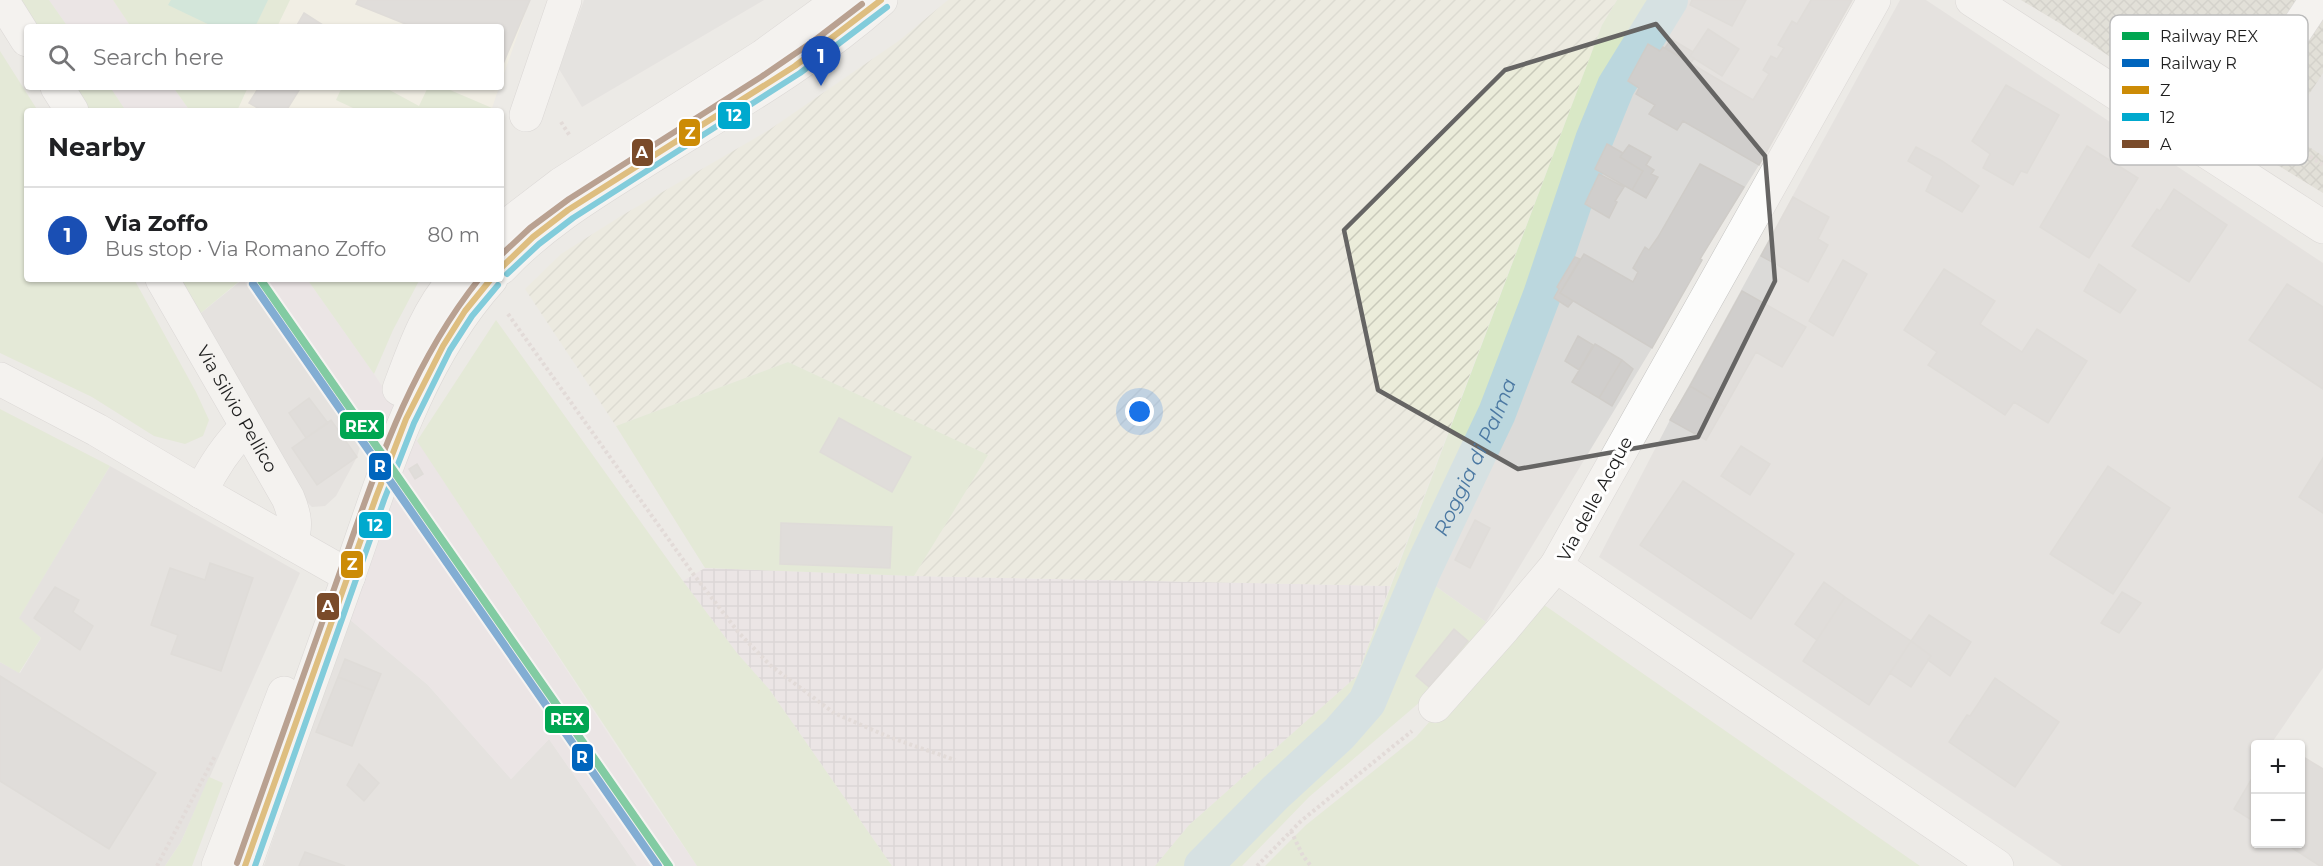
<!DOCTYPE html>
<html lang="en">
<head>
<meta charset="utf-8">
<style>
  :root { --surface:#fff; --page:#f6f6f6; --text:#202124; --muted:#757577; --line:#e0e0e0; --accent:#1a73e8 }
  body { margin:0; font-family:Montserrat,sans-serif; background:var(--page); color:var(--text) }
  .controls { position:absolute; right:18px; bottom:18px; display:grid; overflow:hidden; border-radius:6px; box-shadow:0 2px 4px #0004 }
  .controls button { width:54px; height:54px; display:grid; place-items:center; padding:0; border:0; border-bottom:2px solid var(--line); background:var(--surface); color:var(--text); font:30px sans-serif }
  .you { position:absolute; left:1140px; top:412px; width:21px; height:21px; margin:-15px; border:4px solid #fff; border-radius:50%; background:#1a73e8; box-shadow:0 0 0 9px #1a73e833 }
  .badge { display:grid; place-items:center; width:39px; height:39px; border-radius:50%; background:var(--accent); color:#fff; font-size:20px; font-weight:700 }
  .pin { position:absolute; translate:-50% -50px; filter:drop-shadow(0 2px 3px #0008) }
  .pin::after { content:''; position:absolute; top:32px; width:21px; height:18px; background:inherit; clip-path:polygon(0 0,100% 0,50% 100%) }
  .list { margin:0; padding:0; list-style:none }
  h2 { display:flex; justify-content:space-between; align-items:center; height:78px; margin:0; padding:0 24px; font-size:26px }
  h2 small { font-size:20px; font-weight:400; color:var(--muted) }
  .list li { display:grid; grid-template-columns:39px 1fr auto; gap:18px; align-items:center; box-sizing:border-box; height:96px; padding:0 24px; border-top:2px solid var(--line) }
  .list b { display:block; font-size:22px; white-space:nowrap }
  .list p { margin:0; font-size:20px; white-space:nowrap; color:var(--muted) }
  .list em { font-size:20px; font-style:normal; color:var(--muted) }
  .icon { flex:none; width:33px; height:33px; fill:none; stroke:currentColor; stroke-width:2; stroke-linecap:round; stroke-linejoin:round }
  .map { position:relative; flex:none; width:2323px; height:866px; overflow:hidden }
  .search { position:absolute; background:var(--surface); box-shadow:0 2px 4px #0004; left:24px; top:24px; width:480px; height:66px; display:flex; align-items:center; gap:15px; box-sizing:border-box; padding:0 21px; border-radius:6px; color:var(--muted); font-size:22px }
  .panel { position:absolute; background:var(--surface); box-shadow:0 2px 4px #0004; left:24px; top:108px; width:480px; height:174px; border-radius:6px }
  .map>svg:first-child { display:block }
  .residential { fill:#dbdad8 }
  .industrial { fill:url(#industrial-grid) }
  .education { fill:#f6f4e2 }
  .railway { fill:#e9dfe5 }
  .construction { fill:url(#construction-cross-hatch) }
  .farmland { fill:url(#farmland-furrows) }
  .grass { fill:#d9e8c6 }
  .pitch { fill:#b3e2cd }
  .parking { fill:#dcdbda }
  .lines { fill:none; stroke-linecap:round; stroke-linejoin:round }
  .canal { stroke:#bbd7de; stroke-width:38 }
  .building { fill:#d0cecc; stroke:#cfccc8; stroke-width:1.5 }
  .minor-casing { stroke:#c5c4c2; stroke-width:34 }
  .path { stroke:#d5c9c7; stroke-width:4; stroke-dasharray:3 3; stroke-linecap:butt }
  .minor { stroke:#fcfcfb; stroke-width:33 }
  .bus-1-casing { stroke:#fff; stroke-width:10 }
  .bus-2-casing { stroke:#fff; stroke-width:10 }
  .bus-3-casing { stroke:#fff; stroke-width:10 }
  .bus-1 { stroke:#cc8b06; stroke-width:6 }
  .bus-2 { stroke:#00a9ce; stroke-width:6 }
  .bus-3 { stroke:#7a4b2a; stroke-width:6 }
  .rail-1-casing { stroke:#fff; stroke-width:12 }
  .rail-2-casing { stroke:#fff; stroke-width:12 }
  .rail-1 { stroke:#00a651; stroke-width:8 }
  .rail-2 { stroke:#0065bd; stroke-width:8 }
  .marked { fill:none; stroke:#666564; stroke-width:4.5; stroke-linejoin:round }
  .labels { text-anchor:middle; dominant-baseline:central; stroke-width:6; stroke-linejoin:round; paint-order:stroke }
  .street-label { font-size:18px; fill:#1e1e1e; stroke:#fff }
  .water-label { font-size:20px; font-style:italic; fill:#4b78a2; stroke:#fff }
  .key { fill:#fff; stroke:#bcbcbc; stroke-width:1.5 }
  .key-label { font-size:16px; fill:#1e1e1e }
  .line-badge { stroke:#fff; stroke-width:2 }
  .badge-label { font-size:16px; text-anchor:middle; font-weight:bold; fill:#fff }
</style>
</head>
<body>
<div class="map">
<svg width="2323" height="866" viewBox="0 0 2323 866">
  <defs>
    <pattern id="industrial-grid" width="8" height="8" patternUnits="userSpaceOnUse" patternTransform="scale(1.5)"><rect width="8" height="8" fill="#e9dfe5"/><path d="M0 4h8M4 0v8" fill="none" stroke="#c7bfc4"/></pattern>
    <pattern id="construction-cross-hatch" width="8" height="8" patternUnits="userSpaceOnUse" patternTransform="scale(1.5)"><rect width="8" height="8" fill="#d5d4c8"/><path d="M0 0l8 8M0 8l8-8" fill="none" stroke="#b6b6ab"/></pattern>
    <pattern id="farmland-furrows" width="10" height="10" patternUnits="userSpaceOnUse" patternTransform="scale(1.5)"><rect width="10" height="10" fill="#ebecda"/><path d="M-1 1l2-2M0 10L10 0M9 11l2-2" fill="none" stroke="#c9cabb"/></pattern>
  </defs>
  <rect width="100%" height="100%" fill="#eceae6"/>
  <!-- residential -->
  <path class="residential" d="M 1675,0 L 1852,0 L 1759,165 L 1700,259 L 1702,260 L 1652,348 L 1486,622 L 1428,581 L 1547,306 L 1595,169 L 1607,144 L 1628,81 Z
    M 1900,0 L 1926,0 L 2323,263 L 2323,668 L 2271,744 L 2256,744 L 2255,771 L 2234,809 L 2255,823 L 2256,844 L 2286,844 L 2320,866 L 2062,866 L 1599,557 L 1670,420 Z
    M 243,279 L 360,447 L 357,457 L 336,496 L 325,506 L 312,507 L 305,500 L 196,317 Z
    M 110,466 L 300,573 L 181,842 L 165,866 L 0,866 L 0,662 L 20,673 L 41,638 L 18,619 Z
    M 348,618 L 428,685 L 511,779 L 549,739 L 637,866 L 264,866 Z"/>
  <!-- industrial -->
  <path class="industrial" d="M 705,568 L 914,576 L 1390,586 L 1357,676 L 1189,825 L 1155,866 L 892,866 L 769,689 L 737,653 L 683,581 Z"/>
  <!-- education -->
  <path class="education" d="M 113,0 L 530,0 L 501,82 L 501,27 L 131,27 Z
    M 173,87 L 499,87 L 491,111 L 190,111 Z"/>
  <!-- railway -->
  <path class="railway" d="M 49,0 L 113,0 L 131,27 L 68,27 Z
    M 110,87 L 173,87 L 190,111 L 126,111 Z
    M 243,279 L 307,279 L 374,374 L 646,792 L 697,866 L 637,866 L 549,739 L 511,779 L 428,685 L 348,618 L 394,497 Z"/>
  <!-- construction -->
  <path class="construction" d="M 2021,0 L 2323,0 L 2323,193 L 2217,128 L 2061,24 Z"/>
  <!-- farmland -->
  <path class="farmland" d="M 948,0 L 1617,0 L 1602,25 L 1390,586 L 914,576 L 987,455 L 788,362 L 616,426 L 525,289 L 561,254 L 621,216 L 769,130 L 900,40 Z"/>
  <!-- grass -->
  <path class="grass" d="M 12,0 L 49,0 L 68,27 L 29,27 Z
    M 113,0 L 290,0 L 277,27 L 131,27 Z
    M 1617,0 L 1656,0 L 1613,70 L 1530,300 L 1365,692 L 1190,866 L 1155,866 L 1189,825 L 1357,676 L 1602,25 Z
    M 0,51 L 38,111 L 27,111 L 27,279 L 134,279 L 196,392 L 209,420 L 203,436 L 185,444 L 154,436 L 92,397 L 0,353 Z
    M 67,87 L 110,87 L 126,111 L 82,111 Z
    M 173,87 L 248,87 L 237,111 L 190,111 Z
    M 342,87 L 384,87 L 419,106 L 428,87 L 443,87 L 492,108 L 491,111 L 352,111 L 353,108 L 336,100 Z
    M 176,279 L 242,279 L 196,317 Z
    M 307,279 L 420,279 L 393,330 L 374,374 Z
    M 496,320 L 683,581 L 737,653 L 769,689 L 892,866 L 697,866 L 417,441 Z
    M 788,362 L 988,455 L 914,576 L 705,568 L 616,426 Z
    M 0,409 L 110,466 L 19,618 L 41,638 L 19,673 L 0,662 Z
    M 1428,581 L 1486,622 L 1427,696 L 1309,797 L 1242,866 L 1219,866 L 1264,817 L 1356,732 L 1378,706 Z
    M 1537,600 L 1920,866 L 1265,866 L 1306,825 L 1416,737 Z
    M 209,777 L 223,783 L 192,866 L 165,866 L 181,842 Z"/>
  <!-- pitch -->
  <path class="pitch" d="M 171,0 L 268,0 L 255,27 L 214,27 L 168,5 Z"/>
  <!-- parking -->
  <path class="parking" d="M 584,0 L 764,0 L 582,107 L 559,69 Z
    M 2323,73 L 2323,156 L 2285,131 Z"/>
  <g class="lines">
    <!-- canal -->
    <path class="canal" id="s1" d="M 1203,866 L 1275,793 L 1339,734 L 1367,702 L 1423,569 L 1497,413 L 1542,295 L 1594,140 L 1616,86 L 1669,0"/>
  </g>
  <!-- building -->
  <path class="building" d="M 358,0 L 530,0 L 503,64 L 501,27 L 413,27 L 356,4 Z
    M 1692,0 L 1746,0 L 1732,26 L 1690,5 Z
    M 1811,0 L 1852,0 L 1759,165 L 1683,121 L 1677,130 L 1649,114 L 1655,105 L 1636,94 L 1639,88 L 1628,81 L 1648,44 L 1660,51 L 1663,47 L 1753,100 L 1769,74 L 1763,70 L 1771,56 L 1777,59 L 1784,48 L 1778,45 L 1792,21 L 1797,24 Z
    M 304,13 L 326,27 L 296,27 Z
    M 1708,29 L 1739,49 L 1722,76 L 1690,56 Z
    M 1671,39 L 1693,52 L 1690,56 L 1694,58 L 1691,63 L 1665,48 Z
    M 2006,85 L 2059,115 L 2027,173 L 2021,171 L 2013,185 L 1983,168 L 1990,154 L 1972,141 Z
    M 259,87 L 301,87 L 286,111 L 263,111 L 249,103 Z
    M 1607,144 L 1623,153 L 1620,157 L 1643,171 L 1632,190 L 1595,169 Z
    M 1629,145 L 1651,157 L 1646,165 L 1654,170 L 1651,174 L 1658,177 L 1646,198 L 1632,190 L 1643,171 L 1620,157 Z
    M 2087,146 L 2138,178 L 2089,258 L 2040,227 Z
    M 1916,147 L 1942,161 L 1979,186 L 1962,212 L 1926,191 L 1933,176 L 1908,161 Z
    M 1700,164 L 1744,187 L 1700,259 L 1702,260 L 1652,348 L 1560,293 L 1584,254 L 1633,282 L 1638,272 L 1633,268 L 1645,247 L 1649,250 L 1658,237 Z
    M 1599,174 L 1624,187 L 1615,201 L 1617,202 L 1609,218 L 1585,204 Z
    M 2174,189 L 2227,225 L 2189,282 L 2132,246 L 2157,209 L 2160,211 Z
    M 1793,197 L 1829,217 L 1818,239 L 1828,245 L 1808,282 L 1761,256 Z
    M 1575,257 L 1580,259 L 1560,293 L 1573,301 L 1568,307 L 1554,298 L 1559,289 L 1557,287 Z
    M 1843,260 L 1867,274 L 1833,336 L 1809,321 Z
    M 2099,264 L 2136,290 L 2120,313 L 2084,291 Z
    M 1944,269 L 1995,301 L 1980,324 L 2022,352 L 2037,329 L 2087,361 L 2048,423 L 2014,402 L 2005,415 L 1928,365 L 1937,352 L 1904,330 Z
    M 2287,284 L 2323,307 L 2323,389 L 2249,340 Z
    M 1742,291 L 1806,327 L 1782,367 L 1756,352 L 1725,407 L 1690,386 Z
    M 1578,336 L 1593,345 L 1579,370 L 1565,361 Z
    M 1595,344 L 1622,360 L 1599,398 L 1572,382 Z
    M 1622,360 L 1633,369 L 1612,406 L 1599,398 Z
    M 1690,386 L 1725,407 L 1706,440 L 1670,420 Z
    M 309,398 L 328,423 L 306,438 L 289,413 Z
    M 839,418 L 911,457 L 892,492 L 820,452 Z
    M 331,420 L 357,457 L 317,485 L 292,448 Z
    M 1741,446 L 1770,464 L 1750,495 L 1721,476 Z
    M 2323,458 L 2323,513 L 2299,497 Z
    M 417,464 L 423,474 L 415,479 L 409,469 Z
    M 2108,466 L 2170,508 L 2113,594 L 2050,554 Z
    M 1683,481 L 1794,554 L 1751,619 L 1640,545 Z
    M 1475,520 L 1490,528 L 1470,568 L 1455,560 Z
    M 781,523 L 892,527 L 890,568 L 780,564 Z
    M 210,563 L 253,578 L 221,671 L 171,654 L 178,635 L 151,625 L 170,568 L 205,580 Z
    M 1824,582 L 1845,597 L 1817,640 L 1795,624 Z
    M 55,587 L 79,600 L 73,612 L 93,626 L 80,650 L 34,618 Z
    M 2122,592 L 2141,603 L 2119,633 L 2101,623 Z
    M 1845,597 L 1911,641 L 1869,705 L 1803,661 Z
    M 1929,615 L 1971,642 L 1950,676 L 1928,660 L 1931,656 L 1911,641 Z
    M 1454,629 L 1468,641 L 1429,687 L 1416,676 Z
    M 1911,641 L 1931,656 L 1911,687 L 1890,673 Z
    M 345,659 L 381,674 L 374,691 L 338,677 Z
    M 0,676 L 156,773 L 109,849 L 0,781 Z
    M 338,677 L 374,691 L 352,746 L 316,732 Z
    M 1995,678 L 2059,722 L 2015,787 L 1949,742 L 1967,715 L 1970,716 Z
    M 2300,755 L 2323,769 L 2323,866 L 2320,866 L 2286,844 L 2300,844 Z
    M 359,764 L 379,783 L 364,801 L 347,785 Z
    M 2256,771 L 2256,823 L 2234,809 Z
    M 305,852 L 345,866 L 299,866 Z"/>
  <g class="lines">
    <defs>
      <g id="minor">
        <path d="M 2,0 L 27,40"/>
        <path d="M 1874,0 L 1556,566 L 1997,866"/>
        <path d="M 1972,0 L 2323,227"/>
        <path d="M 57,87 L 72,111"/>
        <path d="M 526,115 L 565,0"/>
        <path d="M 2213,155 L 2316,0"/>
        <path d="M 501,230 L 561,184 L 763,56 L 840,0"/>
        <path d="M 501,268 C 542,224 592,194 643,162 C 724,111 809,64 881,0"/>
        <path id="s2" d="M 162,279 L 288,498 C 295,515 297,526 291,543"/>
        <path d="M 0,379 L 97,430 L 210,497 L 349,576"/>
        <path d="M 399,389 C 413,351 427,310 455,279"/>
        <path d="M 201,492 C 213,467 226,447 246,427"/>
        <path d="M 1435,706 L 1504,628 L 1556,566"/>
        <path d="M 218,866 L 284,693"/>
        <path d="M 245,866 C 280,769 314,672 349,575 C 385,473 417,361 491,279"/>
      </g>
    </defs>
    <!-- minor casing -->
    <use href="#minor" class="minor-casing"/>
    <!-- path -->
    <path class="path" d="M 561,122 L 570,136
      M 2270,130 L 2323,165
      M 2275,133 L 2294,104
      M 508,314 L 694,575 L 739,633 L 770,665 L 834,713 L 889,737 L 955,760
      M 1291,831 L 1303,856 L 1311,866
      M 157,866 L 215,756
      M 1257,866 L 1301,821 L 1412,731"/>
    <!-- minor -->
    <use href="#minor" class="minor"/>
    <defs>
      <path id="bus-1" d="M 501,268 L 533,237 L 568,210 L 795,66 L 881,0
        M 245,866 L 376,497 L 406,419 L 443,346 L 465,311 L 491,279"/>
      <path id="bus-2" d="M 507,274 L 539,244 L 573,218 L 800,73 L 887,7
        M 255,866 L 384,500 L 414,423 L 450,350 L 472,316 L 498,285"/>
      <path id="bus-3" d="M 501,255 L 530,228 L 569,199 L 761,77 L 815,40 L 862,4
        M 237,863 C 271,766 306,669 340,572 C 377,468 409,367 479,279"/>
    </defs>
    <!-- bus-1 casing -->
    <use href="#bus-1" class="bus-1-casing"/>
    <!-- bus-2 casing -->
    <use href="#bus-2" class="bus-2-casing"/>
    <!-- bus-3 casing -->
    <use href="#bus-3" class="bus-3-casing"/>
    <!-- bus-1 -->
    <use href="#bus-1" class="bus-1"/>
    <!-- bus-2 -->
    <use href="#bus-2" class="bus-2"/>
    <!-- bus-3 -->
    <use href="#bus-3" class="bus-3"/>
    <defs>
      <path id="rail-1" d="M 260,279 L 669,866"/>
      <path id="rail-2" d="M 253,284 L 658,866"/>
    </defs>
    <!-- rail-1 casing -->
    <use href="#rail-1" class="rail-1-casing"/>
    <!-- rail-2 casing -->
    <use href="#rail-2" class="rail-2-casing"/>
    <!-- rail-1 -->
    <use href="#rail-1" class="rail-1"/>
    <!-- rail-2 -->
    <use href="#rail-2" class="rail-2"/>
  </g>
  <!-- marked area -->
  <path d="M0 0H2323V866H0ZM 1656,24 L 1765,156 L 1775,281 L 1698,437 L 1518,469 L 1378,390 L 1344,230 L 1505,70 Z" fill="#eceae6" fill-opacity=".55" fill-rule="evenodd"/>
  <path class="marked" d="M 1656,24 L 1765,156 L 1775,281 L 1698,437 L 1518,469 L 1378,390 L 1344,230 L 1505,70 Z"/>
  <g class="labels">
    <!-- street labels -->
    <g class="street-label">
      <text stroke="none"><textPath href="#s2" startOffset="150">Via Silvio Pellico</textPath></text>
      <text transform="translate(1595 499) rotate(-62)">Via delle Acque</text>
    </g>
    <!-- water labels -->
    <g class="water-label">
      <text stroke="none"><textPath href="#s1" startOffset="500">Roggia di Palma</textPath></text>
    </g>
  </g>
  <!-- legend -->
  <rect x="2110" y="15" width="198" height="150" rx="9" class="key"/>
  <rect x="2122" y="32" width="27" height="8" fill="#00a651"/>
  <rect x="2122" y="59" width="27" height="8" fill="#0065bd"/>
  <rect x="2122" y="86" width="27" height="8" fill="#cc8b06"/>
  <rect x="2122" y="113" width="27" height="8" fill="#00a9ce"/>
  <rect x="2122" y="140" width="27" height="8" fill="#7a4b2a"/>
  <g class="key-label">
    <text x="2160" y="42">Railway REX</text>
    <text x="2160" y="69">Railway R</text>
    <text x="2160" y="96">Z</text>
    <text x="2160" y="123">12</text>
    <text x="2160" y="150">A</text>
  </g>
  <g class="line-badge">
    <rect x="717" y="101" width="34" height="29" rx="6" fill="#00a9ce"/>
    <rect x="678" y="118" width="23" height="29" rx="6" fill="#cc8b06"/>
    <rect x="631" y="138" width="23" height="29" rx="6" fill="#7a4b2a"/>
    <rect x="339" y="411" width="46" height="29" rx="6" fill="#00a651"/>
    <rect x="368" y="452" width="24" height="29" rx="6" fill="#0065bd"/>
    <rect x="358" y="511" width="34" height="28" rx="6" fill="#00a9ce"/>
    <rect x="340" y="550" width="24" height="29" rx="6" fill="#cc8b06"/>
    <rect x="316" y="592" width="24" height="29" rx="6" fill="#7a4b2a"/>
    <rect x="544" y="705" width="46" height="29" rx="6" fill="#00a651"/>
    <rect x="571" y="743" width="23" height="29" rx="6" fill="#0065bd"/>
  </g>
  <g class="badge-label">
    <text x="734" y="121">12</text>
    <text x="690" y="139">Z</text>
    <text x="642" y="158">A</text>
    <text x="362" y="432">REX</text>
    <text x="380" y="472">R</text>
    <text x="375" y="531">12</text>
    <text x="352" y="570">Z</text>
    <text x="328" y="612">A</text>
    <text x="567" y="725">REX</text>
    <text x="582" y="763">R</text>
  </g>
</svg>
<div class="controls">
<button>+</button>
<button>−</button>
</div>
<div class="you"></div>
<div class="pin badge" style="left:821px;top:86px;background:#1a4fb4">1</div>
<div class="search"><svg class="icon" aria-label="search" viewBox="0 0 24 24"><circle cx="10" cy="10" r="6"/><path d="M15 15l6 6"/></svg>Search here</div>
<section class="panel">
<h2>Nearby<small></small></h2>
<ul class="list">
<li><span class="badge" style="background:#1a4fb4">1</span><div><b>Via Zoffo</b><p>Bus stop · Via Romano Zoffo</p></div><em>80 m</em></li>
</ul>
</section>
</div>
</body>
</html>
